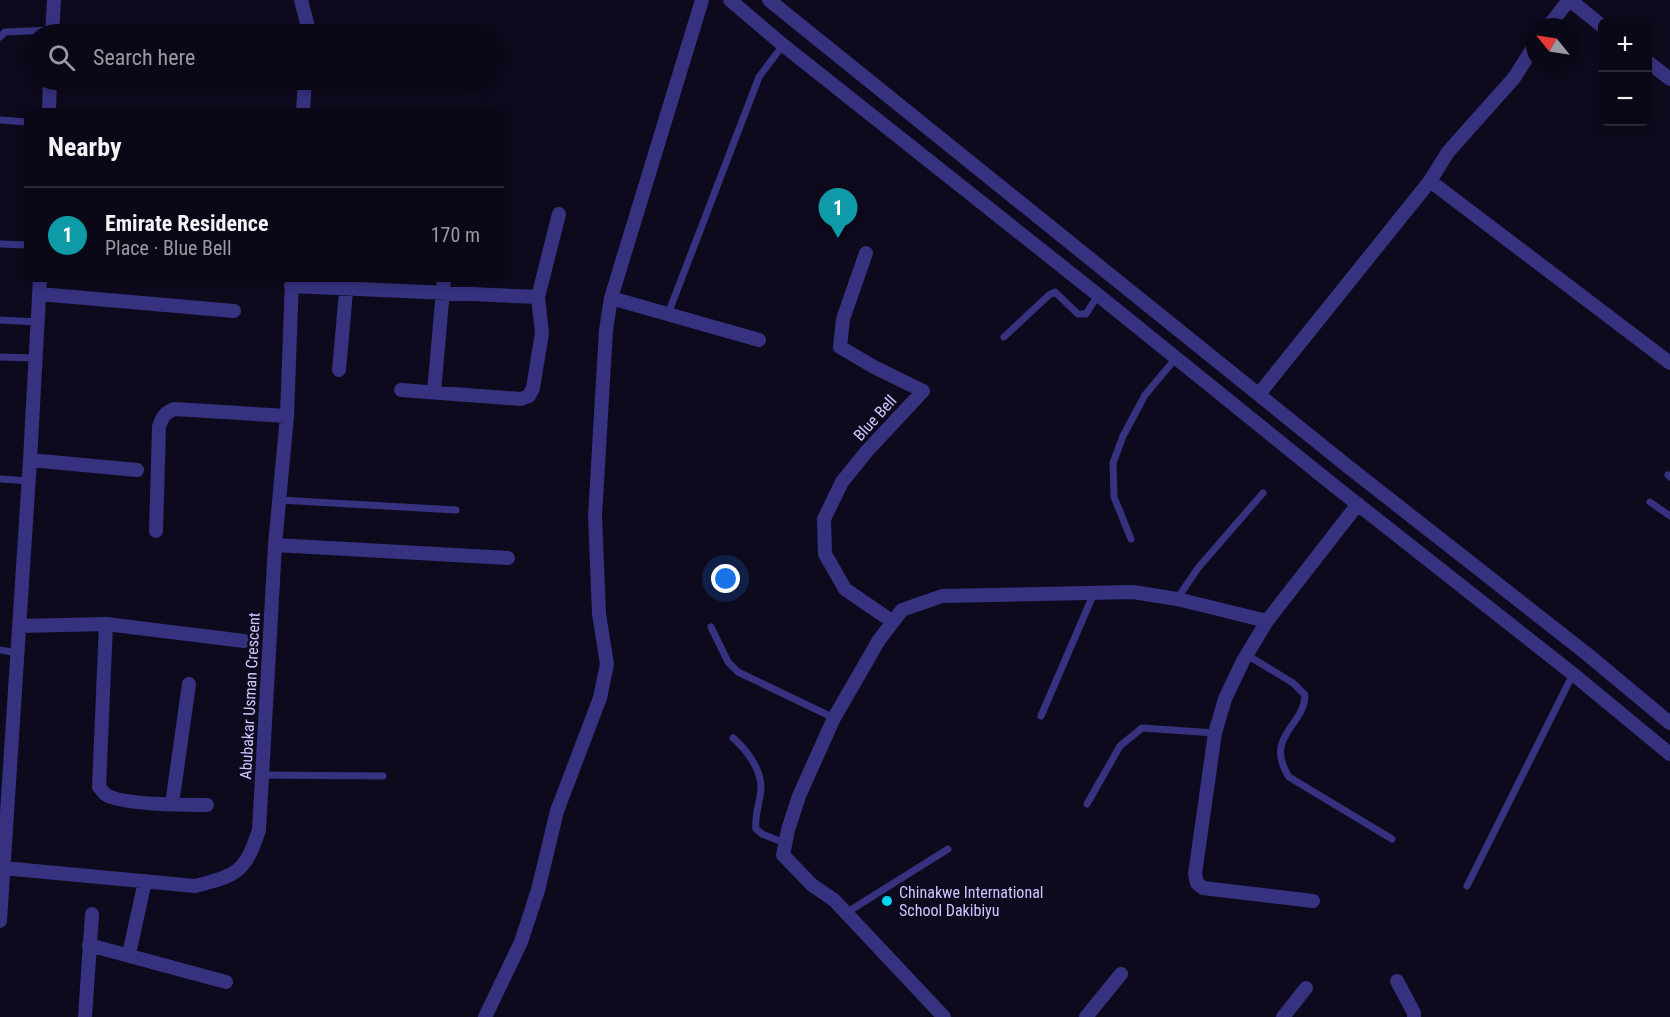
<!DOCTYPE html>
<html lang="en">
<head>
<meta charset="utf-8">
<style>
  :root { --surface:#0a0816; --page:#181623; --text:#f1f3f6; --muted:#999aa1; --line:#2a2935; --accent:#7c3aed }
  body { margin:0; font-family:"Roboto Condensed",sans-serif; background:var(--page); color:var(--text) }
  .controls { position:absolute; right:18px; top:18px; display:grid; overflow:hidden; border-radius:9px; box-shadow:0 3px 9px #0003 }
  .controls button { width:54px; height:54px; display:grid; place-items:center; padding:0; border:0; border-bottom:2px solid var(--line); background:var(--surface); color:var(--text); font:30px sans-serif }
  .compass { position:absolute; left:1526px; top:18px; width:54px; height:54px; border-radius:50%; background:var(--surface); box-shadow:0 3px 9px #0003; rotate:300deg }
  .you { position:absolute; left:726px; top:579px; width:21px; height:21px; margin:-15px; border:4px solid #fff; border-radius:50%; background:#1a73e8; box-shadow:0 0 0 9px #1a73e833 }
  .badge { display:grid; place-items:center; width:39px; height:39px; border-radius:50%; background:var(--accent); color:#fff; font-size:20px; font-weight:700 }
  .pin { position:absolute; translate:-50% -50px; filter:drop-shadow(0 2px 3px #0008) }
  .pin::after { content:''; position:absolute; top:32px; width:21px; height:18px; background:inherit; clip-path:polygon(0 0,100% 0,50% 100%) }
  .list { margin:0; padding:0; list-style:none }
  h2 { display:flex; justify-content:space-between; align-items:center; height:78px; margin:0; padding:0 24px; font-size:26px }
  h2 small { font-size:20px; font-weight:400; color:var(--muted) }
  .list li { display:grid; grid-template-columns:39px 1fr auto; gap:18px; align-items:center; box-sizing:border-box; height:96px; padding:0 24px; border-top:2px solid var(--line) }
  .list b { display:block; font-size:22px; white-space:nowrap }
  .list p { margin:0; font-size:20px; white-space:nowrap; color:var(--muted) }
  .list em { font-size:20px; font-style:normal; color:var(--muted) }
  .icon { flex:none; width:33px; height:33px; fill:none; stroke:currentColor; stroke-width:2; stroke-linecap:round; stroke-linejoin:round }
  .map { position:relative; flex:none; width:1670px; height:1017px; overflow:hidden }
  .search { position:absolute; background:var(--surface); box-shadow:0 3px 9px #0003; left:24px; top:24px; width:480px; height:66px; display:flex; align-items:center; gap:15px; box-sizing:border-box; padding:0 21px; border-radius:33px; color:var(--muted); font-size:22px }
  .panel { position:absolute; background:var(--surface); box-shadow:0 3px 9px #0003; left:24px; top:108px; width:480px; height:174px; border-radius:9px }
  .map>svg:first-child { display:block }
  .lines { fill:none; stroke-linecap:round; stroke-linejoin:round }
  .lane { stroke:#36327f; stroke-width:7 }
  .street { stroke:#36327f; stroke-width:14 }
  .poi-dot { fill:#00d6f1; stroke:#0e0a1d; stroke-width:2 }
  .labels { text-anchor:middle; dominant-baseline:central; stroke-width:5; stroke-linejoin:round; paint-order:stroke }
  .street-label { font-size:16px; fill:#cdc6ff; stroke:#0e0a1d }
  .poi-label { font-size:16px; fill:#cdc6ff; stroke:#0e0a1d; text-anchor:start }
</style>
</head>
<body>
<div class="map">
<svg width="1670" height="1017" viewBox="0 0 1670 1017">
  <rect width="100%" height="100%" fill="#0e0a1d"/>
  <g class="lines">
    <!-- lane -->
    <path class="lane" d="M 0,37 L 5,32 L 52,30
      M 0,120 L 27,122
      M 0,244 L 27,245
      M 668,314 L 759,77 L 783,45
      M 0,320 L 38,322
      M 1004,337 L 1049,295 L 1055,292 L 1078,314 L 1086,314 L 1098,295
      M 0,357 L 36,358
      M 1668,475 L 1670,477
      M 0,479 L 29,481
      M 279,500 L 456,510
      M 1650,502 L 1670,516
      M 1131,539 L 1114,497 L 1113,463 L 1123,436 L 1145,395 L 1176,358
      M 1177,599 L 1198,568 L 1263,493
      M 711,627 L 728,662 L 738,672 L 834,718
      M 0,650 L 18,653
      M 1247,655 L 1293,683 L 1305,695 C 1305,726 1263,736 1289,777 L 1392,839
      M 1041,716 L 1094,593
      M 733,738 C 746,749 761,769 761,787 C 761,801 754,814 756,829 L 762,834 L 785,843
      M 262,775 L 383,776
      M 1087,804 L 1120,746 L 1142,728 L 1215,733
      M 1467,886 L 1573,674
      M 846,913 L 948,849"/>
    <!-- street -->
    <path class="street" d="M 301,0 L 308,27 L 307,34
      M 730,0 L 783,45 L 1098,295 L 1332,484 L 1573,674 L 1670,754
      M 769,0 L 1346,465 L 1587,654 L 1670,723
      M 1570,0 L 1602,26
      M 1548,27 L 1569,0
      M 52,34 L 54,0
      M 1648,62 L 1670,79
      M 49,111 L 50,80
      M 303,111 L 305,80
      M 1430,181 L 1448,152 L 1514,78 L 1535,45
      M 866,253 L 843,319 L 840,347 L 874,367 L 923,391 L 867,451 L 842,482 L 824,519 L 825,554 L 845,589 L 893,622
      M 291,286 L 538,297 L 559,214
      M 39,294 L 234,311
      M 611,298 L 759,340
      M 339,370 L 347,280
      M 401,390 L 521,399 L 529,396 L 533,388 L 542,333 L 538,297
      M 434,392 L 444,279
      M 1259,394 L 1430,181 L 1670,363
      M 30,460 L 137,470
      M 156,531 L 159,427 C 162,417 165,413 174,409 L 287,416
      M 275,545 L 508,558
      M 106,624 L 99,787 C 101,789 103,792 105,794 C 119,805 187,805 207,805
      M 20,626 L 106,624 L 244,641
      M 172,804 L 189,684
      M 3,868 L 195,886 C 237,875 245,873 259,830 L 275,545 L 287,416 L 292,279
      M 1313,901 L 1203,888 L 1197,883 L 1195,874 L 1215,733 L 1225,699 L 1243,661 L 1267,621 L 1358,504
      M 0,921 L 30,460 L 40,279
      M 89,945 L 226,982
      M 129,954 L 145,881
      M 1397,981 L 1414,1013 L 1414,1017
      M 85,1017 L 92,914
      M 485,1017 L 521,942 L 538,890 L 557,811 L 600,698 L 607,664 L 599,614 L 595,516 L 606,330 L 611,298 L 702,0
      M 944,1017 L 834,900 L 812,885 L 783,855 L 788,830 L 799,796 L 834,718 L 879,640 L 902,610 L 942,596 L 1133,592 L 1177,599 L 1267,621
      M 1086,1017 L 1121,974
      M 1283,1017 L 1306,988"/>
  </g>
  <!-- markers -->
  <circle class="poi-dot" cx="887" cy="901" r="6"/>
  <g class="labels">
    <!-- street labels -->
    <g class="street-label">
      <text transform="translate(875 418) rotate(-48)">Blue Bell</text>
      <text transform="translate(250 696) rotate(-87)">Abubakar Usman Crescent</text>
    </g>
    <!-- poi labels -->
    <g class="poi-label">
      <text x="899" y="892">Chinakwe International<tspan x="899" dy="18">School Dakibiyu</tspan></text>
    </g>
  </g>
</svg>
<div class="controls">
<button>+</button>
<button>−</button>
</div>
<svg class="compass" viewBox="-18 -18 36 36"><path d="M0-13l5 13h-10z" fill="#e53935"/><path d="M0 13l5-13h-10z" fill="#999aa1"/></svg>
<div class="you"></div>
<div class="pin badge" style="left:838px;top:238px;background:#0f9aa8">1</div>
<div class="search"><svg class="icon" aria-label="search" viewBox="0 0 24 24"><circle cx="10" cy="10" r="6"/><path d="M15 15l6 6"/></svg>Search here</div>
<section class="panel">
<h2>Nearby<small></small></h2>
<ul class="list">
<li><span class="badge" style="background:#0f9aa8">1</span><div><b>Emirate Residence</b><p>Place · Blue Bell</p></div><em>170 m</em></li>
</ul>
</section>
</div>
</body>
</html>
